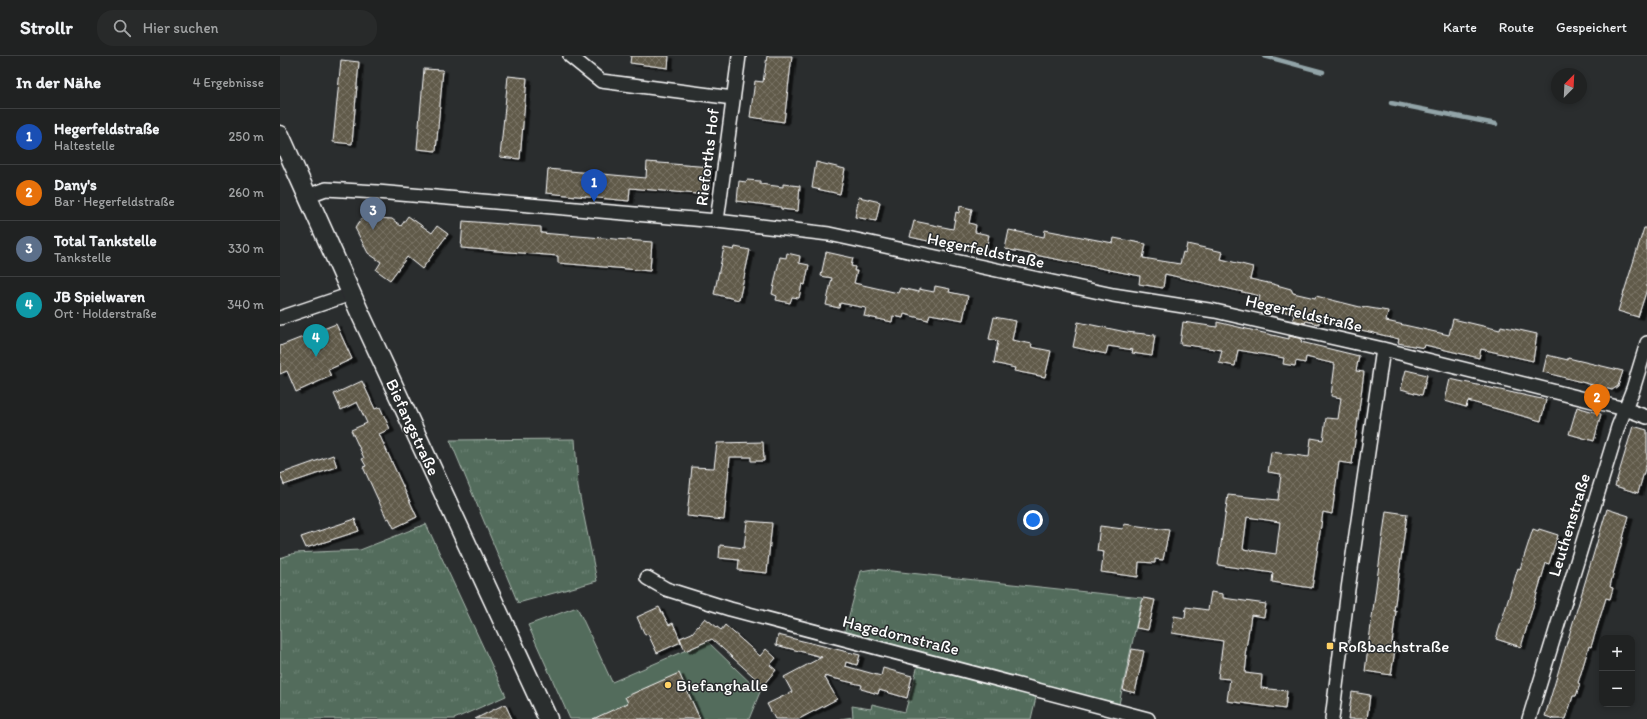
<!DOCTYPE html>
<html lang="de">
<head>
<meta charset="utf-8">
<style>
  :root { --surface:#202222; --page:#282a2a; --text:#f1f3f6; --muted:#a2a4a5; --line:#3d3f40; --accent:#ffd166 }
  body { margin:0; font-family:Itim,sans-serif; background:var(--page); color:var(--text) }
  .controls { position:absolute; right:12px; bottom:12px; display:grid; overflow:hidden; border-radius:8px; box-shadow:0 2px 6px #0003 }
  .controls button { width:36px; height:36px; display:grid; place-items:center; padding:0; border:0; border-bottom:1px solid var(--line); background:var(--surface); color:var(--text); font:20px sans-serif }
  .compass { position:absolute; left:1271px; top:12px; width:36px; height:36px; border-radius:50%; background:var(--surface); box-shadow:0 2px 6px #0003; rotate:24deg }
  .you { position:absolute; left:753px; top:464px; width:14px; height:14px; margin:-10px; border:3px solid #fff; border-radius:50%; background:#1a73e8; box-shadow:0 0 0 6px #1a73e833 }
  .badge { display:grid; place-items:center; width:26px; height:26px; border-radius:50%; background:var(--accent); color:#fff; font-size:13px; font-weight:700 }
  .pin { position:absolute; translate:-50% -33px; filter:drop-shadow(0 1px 2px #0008) }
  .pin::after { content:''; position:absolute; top:21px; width:14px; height:12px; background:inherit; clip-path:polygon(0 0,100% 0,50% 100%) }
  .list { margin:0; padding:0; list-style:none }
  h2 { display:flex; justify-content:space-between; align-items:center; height:52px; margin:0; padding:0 16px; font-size:17px }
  h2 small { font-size:13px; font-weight:400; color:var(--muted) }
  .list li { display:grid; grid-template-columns:26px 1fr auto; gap:12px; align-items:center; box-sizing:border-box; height:56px; padding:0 16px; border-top:1px solid var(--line) }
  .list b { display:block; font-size:15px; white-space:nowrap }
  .list p { margin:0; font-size:13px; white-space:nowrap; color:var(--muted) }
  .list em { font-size:13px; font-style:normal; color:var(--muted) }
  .icon { flex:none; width:22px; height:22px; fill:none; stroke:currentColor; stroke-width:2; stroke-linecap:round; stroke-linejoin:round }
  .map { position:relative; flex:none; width:1367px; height:663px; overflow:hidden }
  header { display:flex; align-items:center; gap:24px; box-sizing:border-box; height:56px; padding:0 20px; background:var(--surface); border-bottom:1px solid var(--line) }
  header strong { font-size:19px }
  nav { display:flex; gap:22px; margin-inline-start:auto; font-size:14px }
  .search { width:280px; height:36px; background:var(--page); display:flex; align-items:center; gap:10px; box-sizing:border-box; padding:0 14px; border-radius:16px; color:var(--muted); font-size:15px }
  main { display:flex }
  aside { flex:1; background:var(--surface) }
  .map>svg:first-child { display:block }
  .grass { fill:url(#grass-tufts); stroke:#a8b6ad }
  .garden { fill:#526c5b; stroke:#a8b6ad }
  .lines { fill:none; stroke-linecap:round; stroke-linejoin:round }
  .stream { stroke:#92a4a8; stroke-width:4.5 }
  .building { fill:url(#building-cross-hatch); stroke:#fff; fill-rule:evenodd; filter:url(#shadow) }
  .minor-casing { stroke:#fff; stroke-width:16 }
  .secondary-casing { stroke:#fff; stroke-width:21 }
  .minor { stroke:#2a2d2e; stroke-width:13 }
  .secondary { stroke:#2a2d2e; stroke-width:18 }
  .poi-dot { fill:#ffd166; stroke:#2a2d2e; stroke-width:1.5 }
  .labels { text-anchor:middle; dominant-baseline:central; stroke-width:3; stroke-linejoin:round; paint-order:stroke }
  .street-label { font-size:17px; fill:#fff; stroke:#2a2d2e }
  .poi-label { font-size:17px; fill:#fff; stroke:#2a2d2e; text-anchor:start }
</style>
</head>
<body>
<header>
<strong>Strollr</strong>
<div class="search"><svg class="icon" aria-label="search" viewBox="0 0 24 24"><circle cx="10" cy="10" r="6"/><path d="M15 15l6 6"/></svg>Hier suchen</div>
<nav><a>Karte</a><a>Route</a><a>Gespeichert</a></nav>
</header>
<main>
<aside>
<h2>In der Nähe<small>4 Ergebnisse</small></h2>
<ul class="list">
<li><span class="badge" style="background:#1a4fb4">1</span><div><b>Hegerfeldstraße</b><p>Haltestelle</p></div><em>250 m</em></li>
<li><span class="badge" style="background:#e8710a">2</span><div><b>Dany's</b><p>Bar · Hegerfeldstraße</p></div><em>260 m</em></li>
<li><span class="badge" style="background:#5c6f8a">3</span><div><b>Total Tankstelle</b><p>Tankstelle</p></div><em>330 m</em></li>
<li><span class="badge" style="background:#0f9aa8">4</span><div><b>JB Spielwaren</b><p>Ort · Holderstraße</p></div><em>340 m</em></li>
</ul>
</aside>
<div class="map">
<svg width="1367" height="663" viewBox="0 0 1367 663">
  <defs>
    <pattern id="grass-tufts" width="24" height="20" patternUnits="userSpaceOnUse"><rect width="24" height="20" fill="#526c5b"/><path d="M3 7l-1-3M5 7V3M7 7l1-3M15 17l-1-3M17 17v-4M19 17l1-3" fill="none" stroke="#6c8274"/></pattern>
    <pattern id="building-cross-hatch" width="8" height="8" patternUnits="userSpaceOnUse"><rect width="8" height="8" fill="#615a4a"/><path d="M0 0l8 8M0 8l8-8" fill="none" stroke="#797365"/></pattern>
    <filter id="shadow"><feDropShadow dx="4.5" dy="2.5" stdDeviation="0" flood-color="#0009"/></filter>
  </defs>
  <rect width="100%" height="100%" fill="#2a2d2e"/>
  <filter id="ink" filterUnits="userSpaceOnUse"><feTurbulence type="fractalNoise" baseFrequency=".025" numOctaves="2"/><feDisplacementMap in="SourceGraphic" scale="8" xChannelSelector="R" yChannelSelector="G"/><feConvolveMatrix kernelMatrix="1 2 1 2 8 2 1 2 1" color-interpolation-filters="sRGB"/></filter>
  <g filter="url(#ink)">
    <!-- grass -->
    <path class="grass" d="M 295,383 L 298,431 L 317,525 L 238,547 L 170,384 Z
      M 146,468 L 226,640 L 174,663 L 0,663 L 0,502 L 15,497 L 80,494 Z
      M 593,513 L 862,542 L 839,648 L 564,578 L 581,515 Z
      M 638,609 L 757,637 L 751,663 L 560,663 L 573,661 L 572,650 L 591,653 L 592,648 L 625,656 Z"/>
    <!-- garden -->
    <path class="garden" d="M 297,551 L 332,626 L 427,585 L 480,636 L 469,663 L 290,663 L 248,569 Z"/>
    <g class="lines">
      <!-- stream -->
      <path class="stream" d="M 984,0 L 1043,16
        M 1111,47 L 1216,68"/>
    </g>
    <!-- building -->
    <path class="building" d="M 351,0 L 389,0 L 388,12 L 350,7 Z
      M 487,0 L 512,0 L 504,66 L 470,61 L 475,25 L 483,26 Z
      M 61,4 L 79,6 L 72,88 L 53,86 Z
      M 144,13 L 163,14 L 156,95 L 137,93 Z
      M 228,20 L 247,22 L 240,103 L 220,101 Z
      M 367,106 L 431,111 L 428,139 L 350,132 L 349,145 L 266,137 L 268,113 L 366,122 Z
      M 536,106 L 565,113 L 560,138 L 532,132 Z
      M 467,124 L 480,125 L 480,128 L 503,131 L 503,128 L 520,130 L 518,155 L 501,153 L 501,151 L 457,145 L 459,125 L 466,126 Z
      M 579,141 L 600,146 L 596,165 L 575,161 Z
      M 680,150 L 692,153 L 689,167 L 696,169 L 695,176 L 709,179 L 706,193 L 703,192 L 702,197 L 630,181 L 634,165 L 673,173 L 676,156 L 679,157 Z
      M 128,160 L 152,177 L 157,170 L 168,178 L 142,213 L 127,201 L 110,224 L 96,214 L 101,206 L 88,197 L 75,172 L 83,161 L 112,163 L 121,170 Z
      M 183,165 L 261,171 L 261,177 L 372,186 L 370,215 L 278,207 L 278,200 L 181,192 Z
      M 1364,172 L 1367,172 L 1367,233 L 1358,261 L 1338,255 Z
      M 729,174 L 764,181 L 765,174 L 833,187 L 834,182 L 866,188 L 863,202 L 900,208 L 903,196 L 905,197 L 907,188 L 943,196 L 941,203 L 973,211 L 970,223 L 993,228 L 1011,233 L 1013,237 L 1035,242 L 1036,240 L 1084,252 L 1084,251 L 1108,255 L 1106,265 L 1169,279 L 1173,263 L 1220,274 L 1221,270 L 1257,278 L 1253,305 L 1201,293 L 1199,302 L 1145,289 L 1144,292 L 1118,287 L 1119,283 L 1039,264 L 1039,268 L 1026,265 L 1025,267 L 1013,264 L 1014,258 L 978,249 L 980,240 L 885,218 L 883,232 L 859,228 L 860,220 L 725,193 Z
      M 455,191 L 470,194 L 459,244 L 434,238 L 444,192 L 454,194 Z
      M 546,196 L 573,202 L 571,210 L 575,211 L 574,215 L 577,215 L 574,227 L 618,237 L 620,232 L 639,236 L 639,233 L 654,236 L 655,230 L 670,233 L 669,236 L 688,240 L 683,264 L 650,258 L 648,264 L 624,258 L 623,262 L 613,260 L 612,266 L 584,260 L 586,252 L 560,247 L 559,252 L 546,249 L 552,222 L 541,220 Z
      M 507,197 L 520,200 L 519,207 L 529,209 L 525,229 L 522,228 L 519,242 L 512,241 L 510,247 L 496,244 L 497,240 L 492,238 L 500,201 L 506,202 Z
      M 714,261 L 736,265 L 732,284 L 752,288 L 751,291 L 771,295 L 765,321 L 734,315 L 735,312 L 714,307 L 718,285 L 709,283 Z
      M 798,266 L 846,276 L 875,279 L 872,300 L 852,297 L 853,294 L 828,290 L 826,298 L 793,291 Z
      M 903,266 L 937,271 L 937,266 L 1009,283 L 1009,280 L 1022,283 L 1021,286 L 1079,300 L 1076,315 L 1084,316 L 1072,408 L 1059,406 L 1052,458 L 1043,456 L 1032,532 L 992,526 L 993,517 L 938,509 L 948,439 L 998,444 L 1001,418 L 988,416 L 991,396 L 1029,401 L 1031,382 L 1043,384 L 1046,362 L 1058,363 L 1061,342 L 1051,340 L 1055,308 L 1026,301 L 1025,307 L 1016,305 L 1015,310 L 1003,308 L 1004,302 L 958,294 L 955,310 L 939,307 L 942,294 L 900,288 ZM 967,461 L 1000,466 L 996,498 L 963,493 Z
      M 56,268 L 72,303 L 48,314 L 51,320 L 16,336 L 7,315 L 0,318 L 0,290 Z
      M 1267,299 L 1288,304 L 1288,302 L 1343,315 L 1338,330 L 1332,334 L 1263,316 Z
      M 1126,314 L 1147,319 L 1142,339 L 1121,333 Z
      M 1170,323 L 1266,344 L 1261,365 L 1188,345 L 1186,351 L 1165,345 Z
      M 82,325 L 95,353 L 100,351 L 110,373 L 99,378 L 137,461 L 114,472 L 109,462 L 107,463 L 83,411 L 86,410 L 82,403 L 84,402 L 71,374 L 87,367 L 77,346 L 61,354 L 54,338 Z
      M 1297,351 L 1321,358 L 1314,385 L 1289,378 Z
      M 1353,370 L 1367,374 L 1367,406 L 1358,437 L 1335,430 Z
      M 483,386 L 484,405 L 471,405 L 471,401 L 450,401 L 444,464 L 407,460 L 412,411 L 434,412 L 437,387 Z
      M 53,399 L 57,411 L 4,429 L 0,418 Z
      M 1327,453 L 1349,460 L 1332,522 L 1330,531 L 1333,532 L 1330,543 L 1326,542 L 1311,591 L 1309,590 L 1298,627 L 1300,628 L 1296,640 L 1293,640 L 1286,663 L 1274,663 L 1265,660 Z
      M 1106,455 L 1127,458 L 1114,555 L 1116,555 L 1112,588 L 1116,588 L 1111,619 L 1085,615 Z
      M 75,463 L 79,475 L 26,492 L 21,481 Z
      M 467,465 L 492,467 L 487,517 L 458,514 L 459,504 L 439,502 L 440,489 L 464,492 Z
      M 844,468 L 889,474 L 883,504 L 875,503 L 875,507 L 859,506 L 858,521 L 821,516 L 824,496 L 817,495 L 820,470 L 843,473 Z
      M 1253,473 L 1258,475 L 1259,473 L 1278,479 L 1269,508 L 1266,507 L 1241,591 L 1216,583 L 1238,512 L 1240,513 Z
      M 931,536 L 943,538 L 943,542 L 986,548 L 984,561 L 971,559 L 965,600 L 967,600 L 965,617 L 982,619 L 981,632 L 1007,635 L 1005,653 L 947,645 L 950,623 L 938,622 L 943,585 L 892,577 L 894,560 L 905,562 L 906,551 L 928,554 Z
      M 863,542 L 875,544 L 868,574 L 856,572 Z
      M 379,551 L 389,569 L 393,567 L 401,586 L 377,597 L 368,578 L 365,579 L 357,561 Z
      M 425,562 L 441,574 L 445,569 L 480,600 L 486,593 L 496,602 L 490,609 L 496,614 L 483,629 L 432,583 L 405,595 L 400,582 L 412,577 Z
      M 498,579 L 580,599 L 577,609 L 566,606 L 565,610 L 601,620 L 603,612 L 632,620 L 627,642 L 599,634 L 598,638 L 581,633 L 582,629 L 544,620 L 557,643 L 519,663 L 495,663 L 487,648 L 512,636 L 504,621 L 542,601 L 496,589 Z
      M 852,593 L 864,595 L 855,637 L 843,634 Z
      M 399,617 L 420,663 L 313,663 L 348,647 L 345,641 Z
      M 1072,636 L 1090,639 L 1087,663 L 1068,663 Z
      M 225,648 L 232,663 L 195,663 Z"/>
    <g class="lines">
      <defs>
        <path id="minor" d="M 290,0 L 321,25 L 453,42
          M 27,140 L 46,133 L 97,136 L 437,165 L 549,178 L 833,239 L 935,255 L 1103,293 L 1345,353 L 1367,361
          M 437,165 L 459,0
          M 0,262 L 71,238
          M 367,522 L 386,533 L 450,553 L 868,663
          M 1052,663 L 1068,533 L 1103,293
          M 1249,663 L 1338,371 L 1353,333 L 1367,287"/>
        <path id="secondary" d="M 0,79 L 80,257 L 268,663"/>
      </defs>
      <!-- minor casing -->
      <use href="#minor" class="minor-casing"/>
      <!-- secondary casing -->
      <use href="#secondary" class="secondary-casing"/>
      <!-- minor -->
      <use href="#minor" class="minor"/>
      <!-- secondary -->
      <use href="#secondary" class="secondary"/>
    </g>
  </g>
  <!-- markers -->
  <g class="poi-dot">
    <rect x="1046" y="586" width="8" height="8" rx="2"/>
    <circle cx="388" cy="629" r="4"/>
  </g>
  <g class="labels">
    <!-- street labels -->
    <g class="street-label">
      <text transform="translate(427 101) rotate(-83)">Rieforths Hof</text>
      <text transform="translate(706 194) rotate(12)">Hegerfeldstraße</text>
      <text transform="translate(1024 257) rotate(13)">Hegerfeldstraße</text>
      <text transform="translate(133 371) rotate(65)">Biefangstraße</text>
      <text transform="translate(1289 469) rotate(-73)">Leuthenstraße</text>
      <text transform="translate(621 579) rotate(14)">Hagedornstraße</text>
    </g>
    <!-- poi labels -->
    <g class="poi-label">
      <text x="1058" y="590">Roßbachstraße</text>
      <text x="396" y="629">Biefanghalle</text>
    </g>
  </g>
</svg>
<div class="controls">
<button>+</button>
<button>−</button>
</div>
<svg class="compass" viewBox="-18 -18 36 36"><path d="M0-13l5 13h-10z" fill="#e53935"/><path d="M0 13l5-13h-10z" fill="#a2a4a5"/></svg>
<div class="you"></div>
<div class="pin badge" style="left:314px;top:146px;background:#1a4fb4">1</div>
<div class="pin badge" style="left:1317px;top:361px;background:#e8710a">2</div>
<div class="pin badge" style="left:93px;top:174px;background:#5c6f8a">3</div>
<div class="pin badge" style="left:36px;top:301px;background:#0f9aa8">4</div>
</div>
</main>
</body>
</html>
